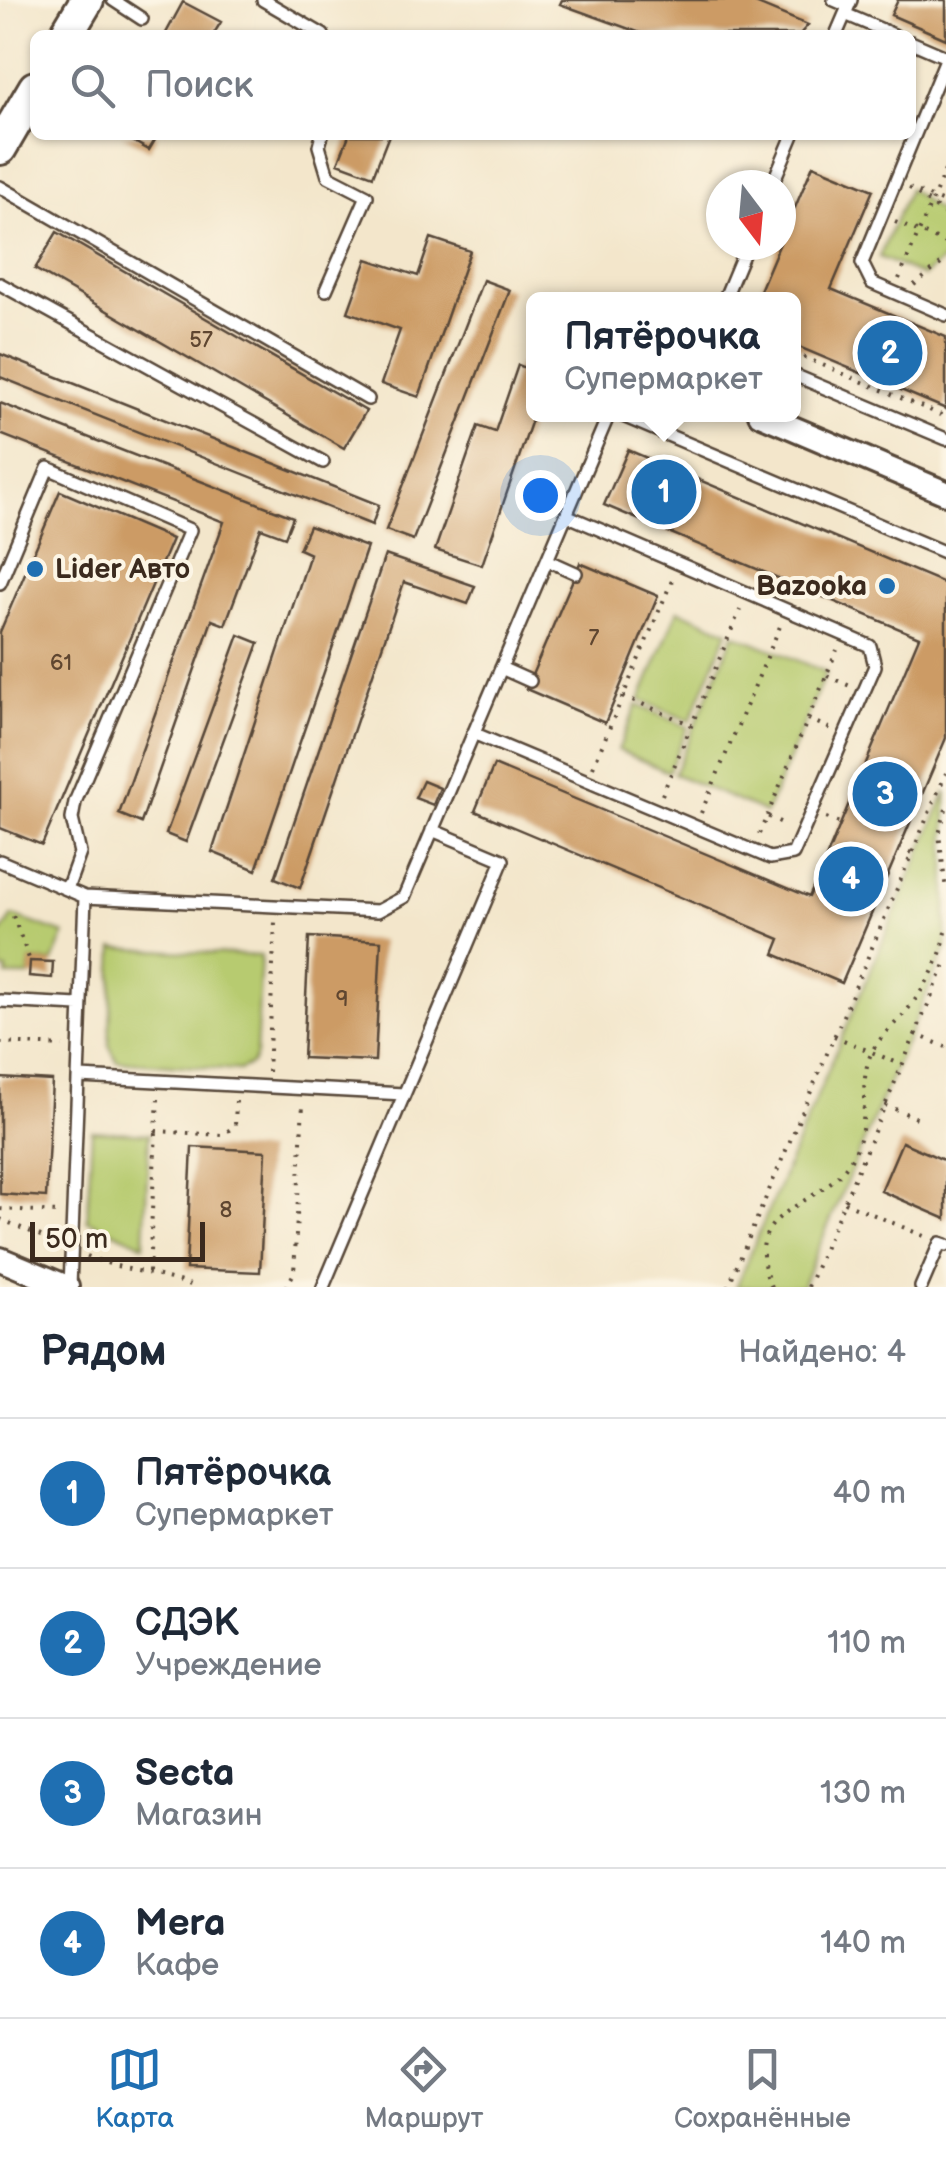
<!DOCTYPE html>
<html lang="ru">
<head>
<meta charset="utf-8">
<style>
  :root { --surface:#fff; --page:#f6f6f7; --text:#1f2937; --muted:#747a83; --line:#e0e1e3; --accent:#1f6fb2 }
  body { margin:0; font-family:"Balsamiq Sans",sans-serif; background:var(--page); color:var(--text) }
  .compass { position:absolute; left:706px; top:170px; width:90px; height:90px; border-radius:50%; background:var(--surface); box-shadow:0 2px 8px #0004; rotate:164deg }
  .scale { position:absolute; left:30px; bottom:25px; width:175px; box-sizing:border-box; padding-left:10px; border:5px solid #3b2a1e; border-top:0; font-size:28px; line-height:35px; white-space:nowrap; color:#3b2a1e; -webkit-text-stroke:8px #fcf5e5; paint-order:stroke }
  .you { position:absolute; left:540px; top:495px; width:35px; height:35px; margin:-25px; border:8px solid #fff; border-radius:50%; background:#1a73e8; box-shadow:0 0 0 15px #1a73e833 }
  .badge { display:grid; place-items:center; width:65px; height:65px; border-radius:50%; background:var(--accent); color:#fff; font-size:32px; font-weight:700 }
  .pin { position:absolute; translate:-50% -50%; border:5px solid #fff; box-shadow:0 2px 10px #0006 }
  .popup { position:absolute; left:526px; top:292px; width:275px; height:130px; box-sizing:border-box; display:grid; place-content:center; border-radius:15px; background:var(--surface); filter:drop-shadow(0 2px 8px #0005); font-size:32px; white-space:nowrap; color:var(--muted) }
  .popup b { font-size:38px; color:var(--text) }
  .popup::after { content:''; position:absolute; left:50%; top:100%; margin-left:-20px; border:20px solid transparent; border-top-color:var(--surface) }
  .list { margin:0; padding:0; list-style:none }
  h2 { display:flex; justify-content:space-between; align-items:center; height:130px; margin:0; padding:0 40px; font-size:42px }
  h2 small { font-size:32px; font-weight:400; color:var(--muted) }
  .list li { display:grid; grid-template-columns:65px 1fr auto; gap:30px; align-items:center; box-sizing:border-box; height:150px; padding:0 40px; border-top:2px solid var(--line) }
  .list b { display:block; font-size:38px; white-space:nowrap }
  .list p { margin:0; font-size:32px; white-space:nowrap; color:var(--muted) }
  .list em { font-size:32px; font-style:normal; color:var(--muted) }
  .icon { flex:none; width:55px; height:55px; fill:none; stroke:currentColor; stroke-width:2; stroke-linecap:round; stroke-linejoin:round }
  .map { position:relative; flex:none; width:946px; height:1287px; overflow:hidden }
  .search { position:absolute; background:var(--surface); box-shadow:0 2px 8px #0004; left:30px; right:30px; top:30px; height:110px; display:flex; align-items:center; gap:25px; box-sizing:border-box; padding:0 35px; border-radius:15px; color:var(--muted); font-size:38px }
  .sheet { height:730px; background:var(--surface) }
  nav { display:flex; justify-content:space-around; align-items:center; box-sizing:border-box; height:140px; border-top:2px solid var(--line); background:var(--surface); font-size:28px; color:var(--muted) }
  nav a { display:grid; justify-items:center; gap:5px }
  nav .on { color:var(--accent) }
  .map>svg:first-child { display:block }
  .green { fill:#b7cb6f; stroke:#797a46; stroke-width:2.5 }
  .building { fill:#cc9b65 }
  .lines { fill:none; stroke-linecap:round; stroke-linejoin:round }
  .lane-casing { stroke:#574638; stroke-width:16 }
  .street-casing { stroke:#574638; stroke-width:28 }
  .secondary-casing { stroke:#574638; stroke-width:38 }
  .path { stroke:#574638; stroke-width:4; stroke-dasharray:2.5 8; stroke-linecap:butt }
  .lane { stroke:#fff; stroke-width:11 }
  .street { stroke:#fff; stroke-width:22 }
  .secondary { stroke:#fff; stroke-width:32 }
  .poi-dot { fill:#1f6fb2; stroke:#fcf5e5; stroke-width:4 }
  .labels { text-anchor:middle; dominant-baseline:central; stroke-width:8; stroke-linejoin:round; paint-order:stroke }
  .number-label { font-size:22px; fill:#5f4630 }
  .poi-label { font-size:28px; font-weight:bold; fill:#3b2a1e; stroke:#fcf5e5; text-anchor:start }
</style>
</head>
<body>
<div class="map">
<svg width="946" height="1287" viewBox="0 0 946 1287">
  <rect width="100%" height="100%" fill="#fcf5e5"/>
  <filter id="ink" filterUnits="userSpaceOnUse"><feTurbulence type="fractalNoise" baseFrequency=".01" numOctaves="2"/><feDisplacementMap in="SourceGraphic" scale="20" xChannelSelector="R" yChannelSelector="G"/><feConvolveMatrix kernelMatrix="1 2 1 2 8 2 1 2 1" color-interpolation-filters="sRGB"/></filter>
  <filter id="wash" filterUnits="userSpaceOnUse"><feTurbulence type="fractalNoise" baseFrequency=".0048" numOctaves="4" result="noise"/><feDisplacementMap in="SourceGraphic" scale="40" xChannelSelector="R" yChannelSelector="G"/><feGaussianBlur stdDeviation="2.25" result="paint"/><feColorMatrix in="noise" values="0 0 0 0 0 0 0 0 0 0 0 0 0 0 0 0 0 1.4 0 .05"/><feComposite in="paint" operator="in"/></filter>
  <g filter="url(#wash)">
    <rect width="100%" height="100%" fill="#f3e6cb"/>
    <!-- green -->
    <path class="green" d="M 909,189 L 946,217 L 946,258 L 923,276 L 879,257 Z
      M 678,610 L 728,631 L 690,721 L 640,700 Z
      M 734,634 L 826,672 L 766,813 L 674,774 Z
      M 637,705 L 688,727 L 668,772 L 618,750 Z
      M 946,792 L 946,948 L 802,1287 L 736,1287 Z
      M 13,916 L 65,934 L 53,962 L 31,961 L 29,976 L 7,976 L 7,970 L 0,969 L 0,935 Z
      M 114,948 L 261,956 L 256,1055 L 252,1064 L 239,1070 L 117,1061 L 109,1045 Z
      M 92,1131 L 149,1134 L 144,1245 L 87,1220 Z"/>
    <g id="blocks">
      <!-- building -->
      <path class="building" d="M 562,0 L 748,0 L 808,25 L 799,35 L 646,35 L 560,4 Z
        M 898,0 L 946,0 L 946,39 L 891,15 Z
        M 183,2 L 221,22 L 213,35 L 165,35 Z
        M 122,135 L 158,135 L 149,150 Z
        M 349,135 L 389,135 L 373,176 L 338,163 Z
        M 813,165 L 873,190 L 831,289 L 946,337 L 946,409 L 794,345 L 794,300 L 756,300 Z
        M 57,232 L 366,411 L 344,448 L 35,269 Z
        M 431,238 L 470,251 L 419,397 L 381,384 L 400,330 L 348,312 L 367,259 L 418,276 Z
        M 483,280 L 510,290 L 413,540 L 386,530 Z
        M 0,354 L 379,505 L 372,525 L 0,377 Z
        M 518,365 L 534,371 L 534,414 L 482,565 L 435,550 L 478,426 L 495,432 Z
        M 0,403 L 293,517 L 285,537 L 261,528 L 225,625 L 212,620 L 141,823 L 119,814 L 224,522 L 0,434 Z
        M 628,450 L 946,584 L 946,738 L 842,983 L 774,954 L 780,939 L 475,811 L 494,765 L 809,897 L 816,882 L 919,637 L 604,505 Z
        M 60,491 L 172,539 L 42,845 L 0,828 L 0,632 Z
        M 309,526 L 367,547 L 256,870 L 212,852 L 310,554 L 299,549 Z
        M 385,555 L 475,586 L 468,604 L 404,582 L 300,888 L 275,878 Z
        M 580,563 L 658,596 L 605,723 L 526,689 Z
        M 239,635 L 259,643 L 186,842 L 166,834 Z
        M 423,781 L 440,788 L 433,805 L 415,798 Z
        M 309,937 L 381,941 L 375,1061 L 303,1058 Z
        M 30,961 L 53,962 L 52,978 L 29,976 Z
        M 0,1078 L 52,1081 L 46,1197 L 0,1194 Z
        M 902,1142 L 946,1161 L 946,1219 L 881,1191 Z
        M 192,1147 L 266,1151 L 260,1272 L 186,1269 Z"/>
    </g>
  </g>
  <g filter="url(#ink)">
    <use href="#blocks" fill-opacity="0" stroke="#574638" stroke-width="2.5"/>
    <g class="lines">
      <defs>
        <path id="lane" d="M 113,0 L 142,19
          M 263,0 L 323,35
          M 834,0 L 848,6
          M 845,14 L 894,35
          M 836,35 L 851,0
          M 911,42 L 946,57
          M 946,59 L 862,263 L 872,283 L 946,315
          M 322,135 L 319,146 L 328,176 L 367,196 L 326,290
          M 772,185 L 793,135
          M 0,187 L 368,399
          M 0,284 L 323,462
          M 724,300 L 747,245
          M 794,375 L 946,439
          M 618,414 L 946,553
          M 547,560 L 576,573
          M 0,583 L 48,468 L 190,530 L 75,802 L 72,819 L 80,853 L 67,889
          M 501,668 L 530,681
          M 473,733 L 770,858 L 793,854 L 875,666 L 870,646 L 566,515
          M 0,861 L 85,897 L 378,911 L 404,897 L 609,414
          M 0,1001 L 79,1005
          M 80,1077 L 404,1094
          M 70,1287 L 85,897
          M 323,1287 L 503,860 L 432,830
          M 921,1287 L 940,1243 L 946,1245"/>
        <path id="street" d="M 760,414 L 946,493
          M 0,1259 L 67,1287"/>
        <path id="secondary" d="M 66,35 L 87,0
          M 0,148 L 35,88"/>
      </defs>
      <!-- lane casing -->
      <use href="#lane" class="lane-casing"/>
      <!-- street casing -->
      <use href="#street" class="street-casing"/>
      <!-- secondary casing -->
      <use href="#secondary" class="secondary-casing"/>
      <!-- path -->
      <path class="path" d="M 909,188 L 946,203
        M 918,194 L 946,215
        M 895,222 L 946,243
        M 899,279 L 946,168
        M 914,285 L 946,260
        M 794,353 L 946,417
        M 827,676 L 850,686
        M 623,696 L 692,725
        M 808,719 L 831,729
        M 593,767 L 673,578
        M 662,795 L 740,610
        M 946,809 L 939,834 L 946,890
        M 701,813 L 781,624
        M 767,816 L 837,650
        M 826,818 L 840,823
        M 759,834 L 767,816 L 786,825
        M 899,848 L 912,853
        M 13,916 L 30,961
        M 915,1034 L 946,1047
        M 834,1036 L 902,1065
        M 0,1043 L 63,1046
        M 268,1072 L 275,922
        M 158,1099 L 156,1131 L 222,1135 L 235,1126 L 236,1100
        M 885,1105 L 917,1118
        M 844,1202 L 926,1237
        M 0,1209 L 58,1212
        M 0,1219 L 55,1242
        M 87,1256 C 123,1271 159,1273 196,1287
        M 149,1272 L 156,1131
        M 286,1287 L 294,1273 L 303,1104
        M 728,1287 L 946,773
        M 771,1287 C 736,1201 824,1214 854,1154 C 871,1122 858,1087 870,1056 C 877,1039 892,1027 904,1014 C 924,990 940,963 946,932
        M 808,1287 L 946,962"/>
      <!-- lane -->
      <use href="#lane" class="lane"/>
      <!-- street -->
      <use href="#street" class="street"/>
      <!-- secondary -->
      <use href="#secondary" class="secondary"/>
    </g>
  </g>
  <!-- markers -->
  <g class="poi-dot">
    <circle cx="35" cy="569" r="10"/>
    <circle cx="887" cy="586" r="10"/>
  </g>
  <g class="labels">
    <!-- number labels -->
    <g class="number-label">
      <text x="201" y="340">57</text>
      <text x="594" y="638">7</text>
      <text x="61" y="663">61</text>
      <text x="342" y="999">9</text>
      <text x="226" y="1210">8</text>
    </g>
    <!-- poi labels -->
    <g class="poi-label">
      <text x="55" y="569">Lider Авто</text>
      <text x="867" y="586" text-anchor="end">Bazooka</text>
    </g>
  </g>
</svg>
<svg class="compass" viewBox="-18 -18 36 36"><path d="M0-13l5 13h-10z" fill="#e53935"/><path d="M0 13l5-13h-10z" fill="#747a83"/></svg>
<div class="scale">50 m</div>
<div class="you"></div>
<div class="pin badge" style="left:664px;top:492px">1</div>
<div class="popup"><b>Пятёрочка</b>Супермаркет</div>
<div class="pin badge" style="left:890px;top:353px">2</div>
<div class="pin badge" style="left:885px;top:794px">3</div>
<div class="pin badge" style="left:851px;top:879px">4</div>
<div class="search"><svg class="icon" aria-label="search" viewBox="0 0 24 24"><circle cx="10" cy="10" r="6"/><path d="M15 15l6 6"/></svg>Поиск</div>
</div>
<section class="sheet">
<h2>Рядом<small>Найдено: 4</small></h2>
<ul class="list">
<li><span class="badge">1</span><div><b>Пятёрочка</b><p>Супермаркет</p></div><em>40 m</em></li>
<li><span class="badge">2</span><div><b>СДЭК</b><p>Учреждение</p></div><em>110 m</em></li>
<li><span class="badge">3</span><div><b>Secta</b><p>Магазин</p></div><em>130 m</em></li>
<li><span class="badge">4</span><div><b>Mera</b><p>Кафе</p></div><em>140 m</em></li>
</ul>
</section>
<nav>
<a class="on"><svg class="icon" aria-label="map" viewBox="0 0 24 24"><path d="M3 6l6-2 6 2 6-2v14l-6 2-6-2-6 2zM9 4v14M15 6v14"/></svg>Карта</a>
<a><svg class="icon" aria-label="directions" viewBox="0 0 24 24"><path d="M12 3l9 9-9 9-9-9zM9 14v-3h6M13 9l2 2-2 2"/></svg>Маршрут</a>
<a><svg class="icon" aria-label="saved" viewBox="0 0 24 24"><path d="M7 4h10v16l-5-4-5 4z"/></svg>Сохранённые</a>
</nav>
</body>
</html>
